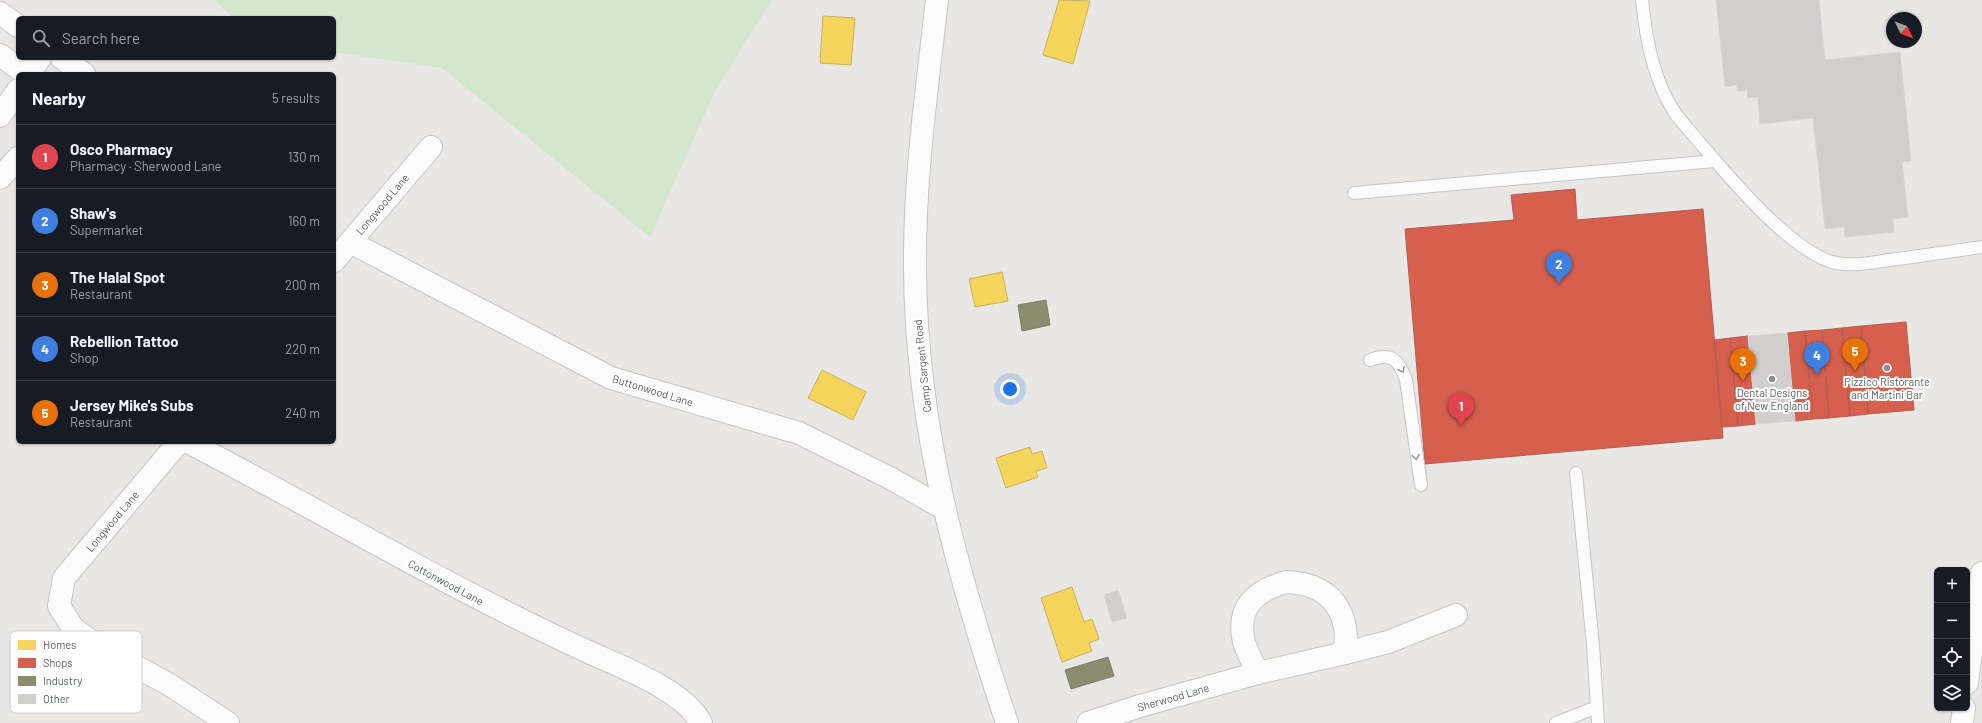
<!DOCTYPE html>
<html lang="en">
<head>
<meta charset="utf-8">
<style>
  :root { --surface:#171b24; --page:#20242c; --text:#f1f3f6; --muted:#9ea1a6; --line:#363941; --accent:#d93025 }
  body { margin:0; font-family:Barlow,sans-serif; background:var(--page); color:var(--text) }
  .controls { position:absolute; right:12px; bottom:12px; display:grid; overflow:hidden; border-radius:6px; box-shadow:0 1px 3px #0004 }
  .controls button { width:36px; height:36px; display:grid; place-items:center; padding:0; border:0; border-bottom:1px solid var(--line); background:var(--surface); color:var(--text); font:20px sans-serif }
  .compass { position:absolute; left:1886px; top:12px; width:36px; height:36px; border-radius:50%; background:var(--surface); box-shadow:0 1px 3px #0004; rotate:133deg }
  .you { position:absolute; left:1010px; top:389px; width:14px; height:14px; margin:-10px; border:3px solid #fff; border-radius:50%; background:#1a73e8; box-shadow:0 0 0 6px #1a73e833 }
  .badge { display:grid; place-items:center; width:26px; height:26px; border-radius:50%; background:var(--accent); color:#fff; font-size:13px; font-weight:700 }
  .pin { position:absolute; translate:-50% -33px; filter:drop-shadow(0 1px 2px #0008) }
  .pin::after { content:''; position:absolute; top:21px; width:14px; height:12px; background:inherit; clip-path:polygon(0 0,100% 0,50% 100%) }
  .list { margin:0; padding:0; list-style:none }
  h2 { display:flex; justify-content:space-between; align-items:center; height:52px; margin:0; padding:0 16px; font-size:17px }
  h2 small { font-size:13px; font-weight:400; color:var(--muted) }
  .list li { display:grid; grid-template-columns:26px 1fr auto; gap:12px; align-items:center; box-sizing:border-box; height:64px; padding:0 16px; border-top:1px solid var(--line) }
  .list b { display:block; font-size:15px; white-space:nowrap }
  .list p { margin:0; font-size:13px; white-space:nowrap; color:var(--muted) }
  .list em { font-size:13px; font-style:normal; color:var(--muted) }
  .icon { flex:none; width:22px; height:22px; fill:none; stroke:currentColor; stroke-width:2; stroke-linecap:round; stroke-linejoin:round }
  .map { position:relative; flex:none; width:1982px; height:723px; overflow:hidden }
  .search { position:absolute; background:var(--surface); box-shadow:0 1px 3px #0004; left:16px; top:16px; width:320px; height:44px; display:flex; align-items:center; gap:10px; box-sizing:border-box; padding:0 14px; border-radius:6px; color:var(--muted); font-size:15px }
  .panel { position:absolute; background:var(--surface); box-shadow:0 1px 3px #0004; left:16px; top:72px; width:320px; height:372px; border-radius:6px }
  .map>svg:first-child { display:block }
  .green { fill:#d4e6ce }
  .homes { fill:#f6d55c; stroke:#c7b15e }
  .shops { fill:#d6604d; stroke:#b05f53 }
  .industry { fill:#8c8c6e; stroke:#7d7e6a }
  .building { fill:#d1cfcd; stroke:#d8d6d2 }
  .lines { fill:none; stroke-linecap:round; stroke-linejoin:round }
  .service-casing { stroke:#c4c5c4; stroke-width:14 }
  .minor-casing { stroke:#c4c5c4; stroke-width:24 }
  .secondary-casing { stroke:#c5c6c5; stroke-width:24 }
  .service { stroke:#fcfbfb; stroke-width:12 }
  .minor { stroke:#fcfbfb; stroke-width:22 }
  .secondary { stroke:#fcfbfb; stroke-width:22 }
  .oneway { stroke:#9a9d9f }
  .poi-dot { fill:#8b8e8f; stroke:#fff; stroke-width:1.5 }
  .labels { text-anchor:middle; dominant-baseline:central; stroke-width:4; stroke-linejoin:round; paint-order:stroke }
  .street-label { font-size:11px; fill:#595e62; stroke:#fff }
  .poi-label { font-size:11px; fill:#595e62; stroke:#fff }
  .key { fill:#fff; stroke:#cdcfd0; stroke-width:1 }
  .key-label { font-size:11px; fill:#595e62 }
</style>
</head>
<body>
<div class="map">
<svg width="1982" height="723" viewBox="0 0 1982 723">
  <rect width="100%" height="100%" fill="#e9e7e3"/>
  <!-- green -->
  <path class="green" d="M 214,0 L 772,0 L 715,91 L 650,237 L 442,68 L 334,52 L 334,18 L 233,18 Z"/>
  <!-- homes -->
  <path class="homes" d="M 1059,0 L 1090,1 L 1073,64 L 1043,55 Z
    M 823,16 L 855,18 L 851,65 L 820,63 Z
    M 1002,272 L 1008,301 L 975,307 L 969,279 Z
    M 822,370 L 866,392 L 853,420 L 808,398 Z
    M 1030,447 L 1032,454 L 1042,451 L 1047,468 L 1036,471 L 1038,477 L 1006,488 L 996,458 Z
    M 1072,587 L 1084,622 L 1092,619 L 1099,639 L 1089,643 L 1092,651 L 1062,662 L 1041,598 Z"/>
  <!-- shops -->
  <path class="shops" d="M 1575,189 L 1577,220 L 1703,209 L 1723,438 L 1425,464 L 1405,229 L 1514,220 L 1511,195 Z
    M 1906,322 L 1914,410 L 1868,414 L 1861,326 Z
    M 1861,326 L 1868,414 L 1850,416 L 1842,328 Z
    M 1842,328 L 1850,416 L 1829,418 L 1822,330 Z
    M 1822,330 L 1829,418 L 1813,419 L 1805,331 Z
    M 1805,331 L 1813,419 L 1795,421 L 1787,333 Z
    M 1748,336 L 1756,424 L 1738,426 L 1730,338 Z
    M 1730,338 L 1738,426 L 1722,427 L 1714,340 Z"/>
  <!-- industry -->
  <path class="industry" d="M 1046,300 L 1050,325 L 1022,331 L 1018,305 Z
    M 1108,657 L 1114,676 L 1071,689 L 1065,670 Z"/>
  <!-- building -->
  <path class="building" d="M 1716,0 L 1819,0 L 1825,60 L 1900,52 L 1911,161 L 1902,162 L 1908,217 L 1893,219 L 1894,232 L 1845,237 L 1844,227 L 1825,229 L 1813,118 L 1760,124 L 1758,97 L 1748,98 L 1747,90 L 1737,91 L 1737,85 L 1725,87 Z
    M 1787,333 L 1795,421 L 1756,424 L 1748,336 Z
    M 1118,590 L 1127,618 L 1112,622 L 1104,595 Z"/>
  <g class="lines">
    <defs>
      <path id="service" d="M 1642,0 C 1646,38 1653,80 1675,113 C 1682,123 1692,133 1700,143 C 1729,177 1789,249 1832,262 C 1853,268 1877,261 1898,259 C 1926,255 1954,251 1982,247
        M 1354,193 L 1715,161
        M 1370,360 C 1392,352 1399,360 1406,380 L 1421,485
        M 1576,473 L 1593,645 L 1598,723
        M 1556,723 L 1597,707"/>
      <path id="minor" d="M 937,0 C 927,89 914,179 915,269 C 916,428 957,573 1007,723
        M 0,13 L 18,26
        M 0,55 L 26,74
        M 62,58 L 84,74
        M 29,74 L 40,58
        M 0,116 L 18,90
        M 0,178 L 18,158
        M 350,242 L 611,378 L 799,433 L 890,478 L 943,508
        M 334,261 L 431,147
        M 179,442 L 64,578 L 59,606 L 73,628 L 95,644 L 170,685 L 228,723
        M 188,442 C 323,512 454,591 593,654 C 624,668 685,691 701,723
        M 1286,582 C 1316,583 1339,596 1345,627 C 1347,635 1345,645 1345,653 L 1258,673 C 1253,663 1247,652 1244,642 C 1236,607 1255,591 1286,582 Z
        M 1345,653 L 1388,642 L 1456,615
        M 1088,723 L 1140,706 L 1258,673"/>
      <path id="secondary" d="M 1967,683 L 1982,573
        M 1962,723 L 1964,708"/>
    </defs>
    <!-- service casing -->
    <use href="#service" class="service-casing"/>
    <!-- minor casing -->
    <use href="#minor" class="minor-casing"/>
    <!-- secondary casing -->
    <use href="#secondary" class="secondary-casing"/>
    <!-- service -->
    <use href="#service" class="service"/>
    <!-- minor -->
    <use href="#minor" class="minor"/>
    <!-- secondary -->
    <use href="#secondary" class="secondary"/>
  </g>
  <!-- one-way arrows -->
  <defs><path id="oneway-chevron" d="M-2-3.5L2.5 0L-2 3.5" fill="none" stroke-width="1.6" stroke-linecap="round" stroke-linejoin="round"/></defs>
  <g class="oneway">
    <use href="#oneway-chevron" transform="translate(1402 370) rotate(63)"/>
    <use href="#oneway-chevron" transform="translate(1416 457) rotate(81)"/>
  </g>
  <!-- markers -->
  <g class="poi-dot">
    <circle cx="1887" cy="368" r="4"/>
    <circle cx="1772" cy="379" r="4"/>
  </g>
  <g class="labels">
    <!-- street labels -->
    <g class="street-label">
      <text transform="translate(382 204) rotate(-50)">Longwood Lane</text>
      <text transform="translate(922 366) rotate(-96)">Camp Sargent Road</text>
      <text transform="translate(653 390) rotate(17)">Buttonwood Lane</text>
      <text transform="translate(112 521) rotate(-50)">Longwood Lane</text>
      <text transform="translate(446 582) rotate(28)">Cottonwood Lane</text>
      <text transform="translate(1173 697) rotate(-16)">Sherwood Lane</text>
    </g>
    <!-- poi labels -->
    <g class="poi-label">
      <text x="1887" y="381">Pizzico Ristorante<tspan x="1887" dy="13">and Martini Bar</tspan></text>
      <text x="1772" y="392">Dental Designs<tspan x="1772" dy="13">of New England</tspan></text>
    </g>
  </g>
  <!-- legend -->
  <rect x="10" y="631" width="132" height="82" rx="6" class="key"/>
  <rect x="18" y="640" width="18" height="10" fill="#f6d55c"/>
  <rect x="18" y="658" width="18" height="10" fill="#d6604d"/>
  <rect x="18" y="676" width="18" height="10" fill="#8c8c6e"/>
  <rect x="18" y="694" width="18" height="10" fill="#d1cfcd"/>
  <g class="key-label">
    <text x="43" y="649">Homes</text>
    <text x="43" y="667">Shops</text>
    <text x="43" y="685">Industry</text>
    <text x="43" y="703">Other</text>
  </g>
</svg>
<div class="controls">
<button>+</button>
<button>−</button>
<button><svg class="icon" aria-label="locate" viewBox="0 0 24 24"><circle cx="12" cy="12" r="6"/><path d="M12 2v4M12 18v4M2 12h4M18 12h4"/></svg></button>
<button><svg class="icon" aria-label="layers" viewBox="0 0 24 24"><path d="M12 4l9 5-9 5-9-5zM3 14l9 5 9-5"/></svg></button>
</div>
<svg class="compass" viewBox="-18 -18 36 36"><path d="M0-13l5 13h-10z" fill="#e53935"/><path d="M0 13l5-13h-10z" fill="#9ea1a6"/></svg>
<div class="you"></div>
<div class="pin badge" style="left:1461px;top:426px;background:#e0444e">1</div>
<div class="pin badge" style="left:1559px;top:284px;background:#3f7fe0">2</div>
<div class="pin badge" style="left:1743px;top:381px;background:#e8710a">3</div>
<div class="pin badge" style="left:1817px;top:375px;background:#3f7fe0">4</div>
<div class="pin badge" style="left:1855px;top:371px;background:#e8710a">5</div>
<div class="search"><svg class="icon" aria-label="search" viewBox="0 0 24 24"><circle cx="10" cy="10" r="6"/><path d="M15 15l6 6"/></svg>Search here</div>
<section class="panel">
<h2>Nearby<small>5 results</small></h2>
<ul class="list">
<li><span class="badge" style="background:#e0444e">1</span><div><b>Osco Pharmacy</b><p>Pharmacy · Sherwood Lane</p></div><em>130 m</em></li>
<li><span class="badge" style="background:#3f7fe0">2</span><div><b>Shaw's</b><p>Supermarket</p></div><em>160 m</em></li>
<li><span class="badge" style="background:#e8710a">3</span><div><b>The Halal Spot</b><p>Restaurant</p></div><em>200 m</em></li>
<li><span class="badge" style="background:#3f7fe0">4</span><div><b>Rebellion Tattoo</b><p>Shop</p></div><em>220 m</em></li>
<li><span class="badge" style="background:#e8710a">5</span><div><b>Jersey Mike's Subs</b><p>Restaurant</p></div><em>240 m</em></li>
</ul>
</section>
</div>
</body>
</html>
